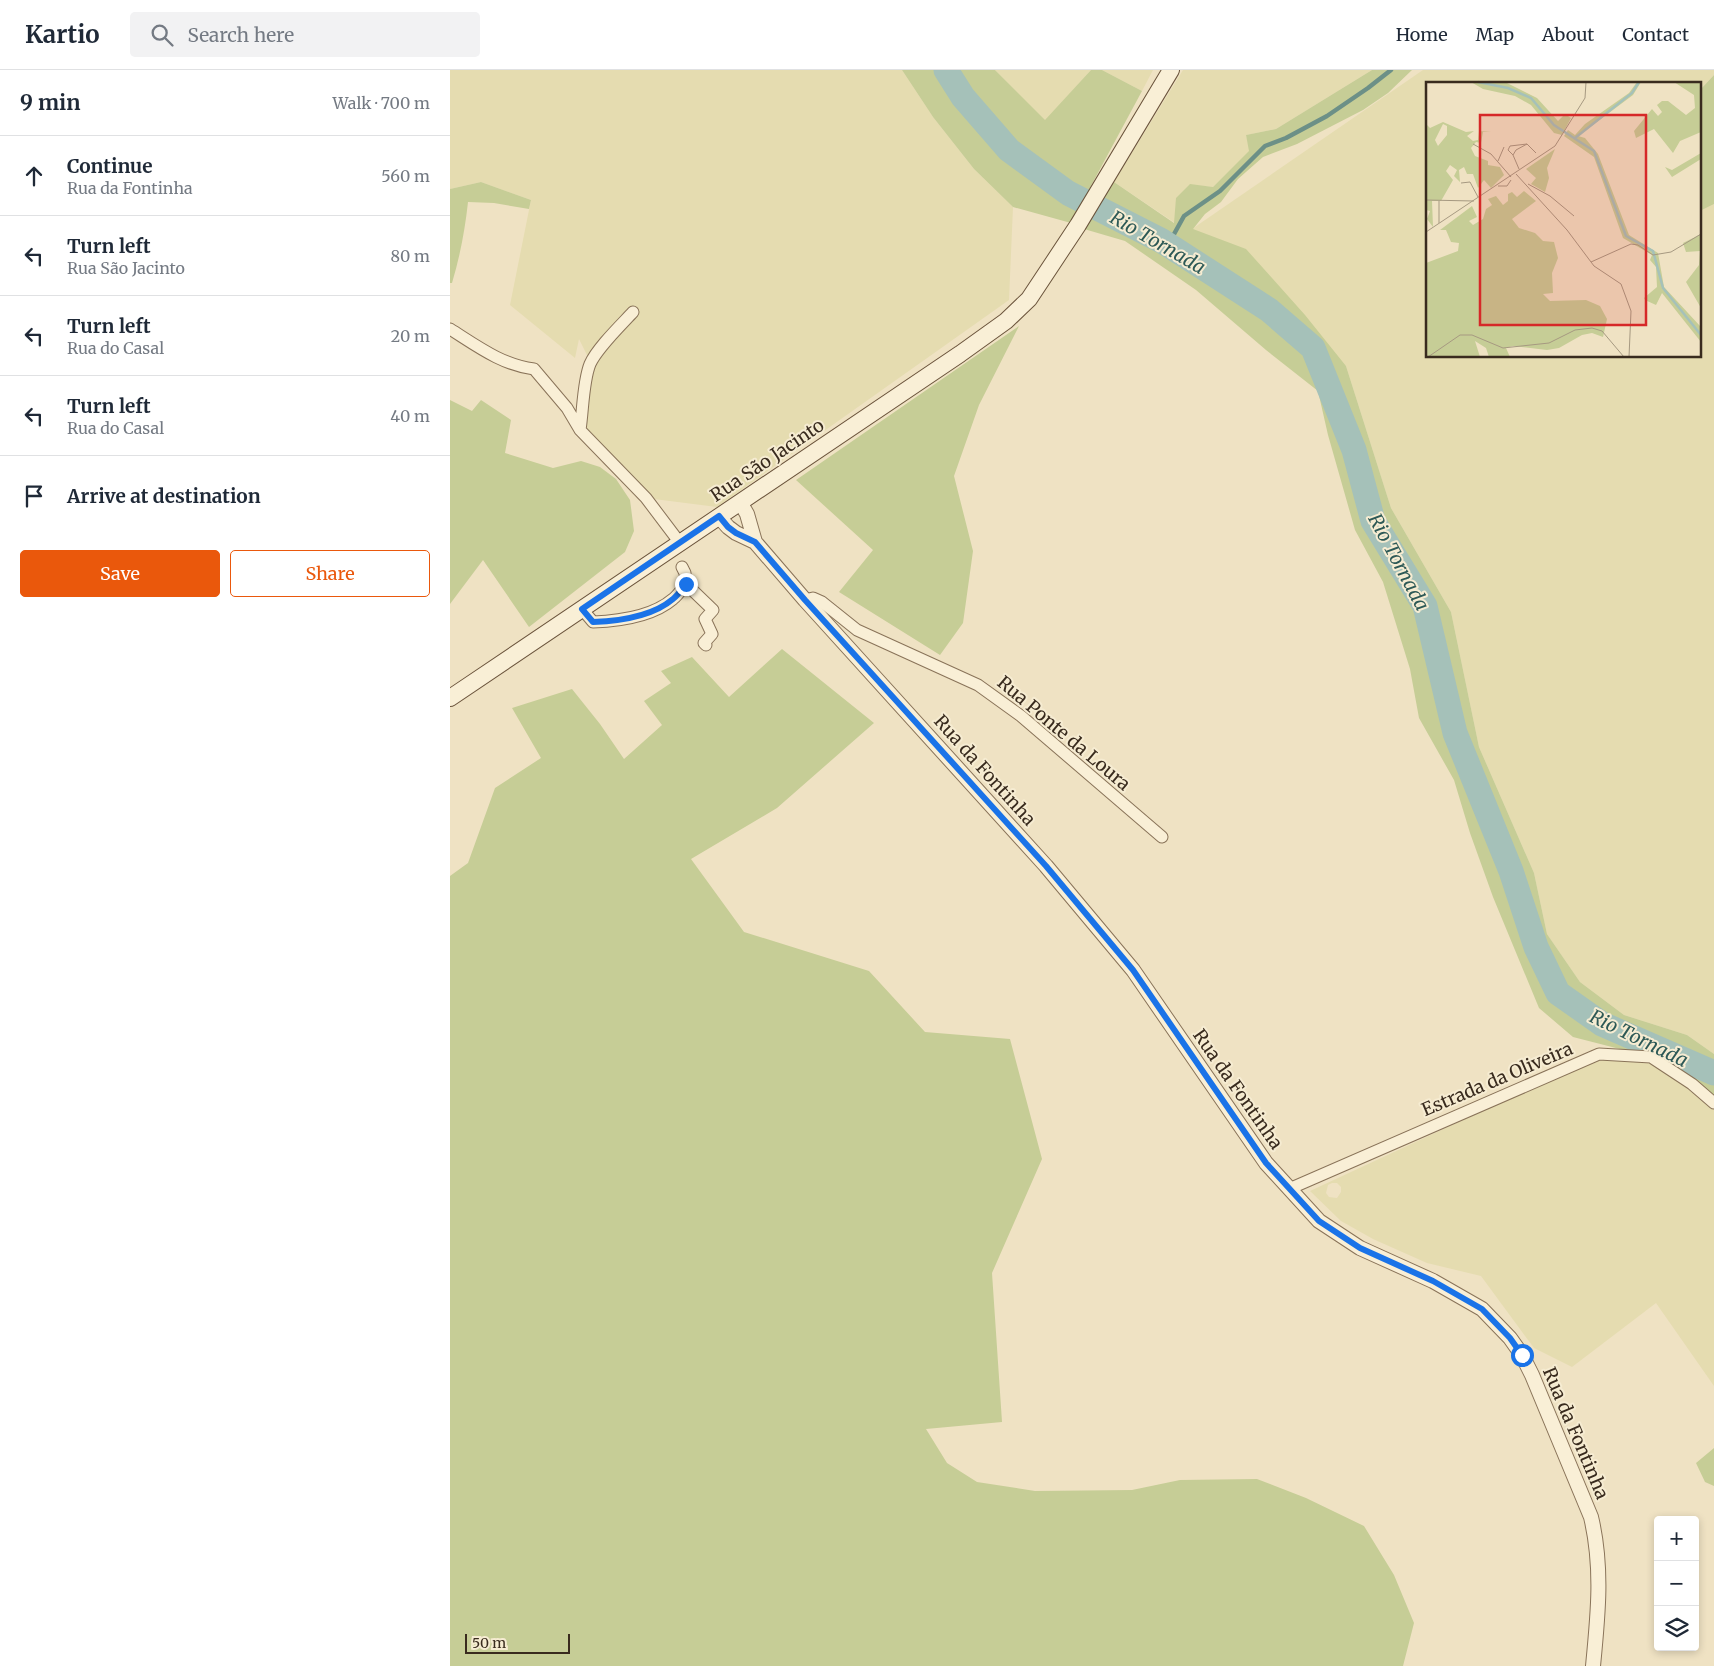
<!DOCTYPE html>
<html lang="en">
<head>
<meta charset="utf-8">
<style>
  :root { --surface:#fff; --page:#f2f2f3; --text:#1f2937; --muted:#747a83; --line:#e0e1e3; --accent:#ea580c }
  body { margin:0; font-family:Merriweather,serif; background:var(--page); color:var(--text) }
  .controls { position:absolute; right:15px; bottom:15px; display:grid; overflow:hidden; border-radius:5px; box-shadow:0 2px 8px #0003 }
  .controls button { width:45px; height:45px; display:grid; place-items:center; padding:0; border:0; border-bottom:1px solid var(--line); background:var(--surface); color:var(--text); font:25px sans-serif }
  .scale { position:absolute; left:15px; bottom:12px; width:105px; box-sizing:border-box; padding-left:5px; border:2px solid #392b1e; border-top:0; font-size:14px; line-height:18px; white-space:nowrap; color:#392b1e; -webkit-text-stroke:4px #f6ecd2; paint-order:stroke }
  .stop { position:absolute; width:15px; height:15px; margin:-11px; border:4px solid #1a73e8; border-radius:50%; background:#fff }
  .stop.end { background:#1a73e8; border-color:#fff; box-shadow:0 1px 5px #0008 }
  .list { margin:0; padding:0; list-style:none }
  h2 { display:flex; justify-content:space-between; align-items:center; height:65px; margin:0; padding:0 20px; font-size:21px }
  h2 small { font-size:16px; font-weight:400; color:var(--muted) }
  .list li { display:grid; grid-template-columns:32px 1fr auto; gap:15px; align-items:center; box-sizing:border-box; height:80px; padding:0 20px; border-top:1px solid var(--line) }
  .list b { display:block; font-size:19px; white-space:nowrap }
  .list p { margin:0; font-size:16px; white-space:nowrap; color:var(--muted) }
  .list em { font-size:16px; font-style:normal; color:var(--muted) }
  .actions { display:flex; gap:10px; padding:15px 20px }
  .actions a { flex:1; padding:11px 0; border:1px solid var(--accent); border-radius:5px; text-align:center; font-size:18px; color:var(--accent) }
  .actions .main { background:var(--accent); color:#fff }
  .icon { flex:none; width:28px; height:28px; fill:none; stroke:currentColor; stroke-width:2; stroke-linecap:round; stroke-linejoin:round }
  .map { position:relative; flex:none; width:1264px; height:1596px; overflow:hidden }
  header { display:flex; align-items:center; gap:30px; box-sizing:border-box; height:70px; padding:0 25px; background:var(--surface); border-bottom:1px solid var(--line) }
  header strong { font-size:24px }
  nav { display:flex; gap:28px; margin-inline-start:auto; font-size:18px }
  .search { width:350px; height:45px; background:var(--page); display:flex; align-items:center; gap:12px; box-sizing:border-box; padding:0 18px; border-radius:5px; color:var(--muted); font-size:19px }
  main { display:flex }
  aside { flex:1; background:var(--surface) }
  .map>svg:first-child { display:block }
  .farmland { fill:#e5dcb0; fill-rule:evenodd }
  .green { fill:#c6cd96 }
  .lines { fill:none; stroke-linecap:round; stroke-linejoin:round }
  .stream { stroke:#6c9087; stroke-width:4.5 }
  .river { stroke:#a5c1b9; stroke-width:25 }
  .minor-casing { stroke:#897359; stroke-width:13 }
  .tertiary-casing { stroke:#897359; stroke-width:16 }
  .secondary-casing { stroke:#6b543c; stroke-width:18 }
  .minor { stroke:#f9efd6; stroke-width:11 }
  .tertiary { stroke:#f9efd6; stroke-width:14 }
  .secondary { stroke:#f9efd6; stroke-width:16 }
  .route { stroke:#1a73e8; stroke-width:6 }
  .labels { text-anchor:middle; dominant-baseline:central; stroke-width:4; stroke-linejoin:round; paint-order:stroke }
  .street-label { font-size:18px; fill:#392b1e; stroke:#f6ecd2 }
  .water-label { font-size:19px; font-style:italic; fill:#2d5956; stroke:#f6ecd2 }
  .inset-river { fill:none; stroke:#a5c1b9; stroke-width:2.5 }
  .inset-road { fill:none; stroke:#a69981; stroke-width:1 }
  .view { fill:#d62828; fill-opacity:0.15; stroke:#d62828; stroke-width:2.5 }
  .inset-edge { fill:none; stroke:#392b1e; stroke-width:2.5 }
</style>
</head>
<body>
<header>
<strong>Kartio</strong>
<div class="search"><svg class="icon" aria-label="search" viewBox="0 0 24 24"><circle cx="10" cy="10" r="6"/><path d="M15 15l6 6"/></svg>Search here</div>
<nav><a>Home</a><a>Map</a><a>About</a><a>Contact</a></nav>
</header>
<main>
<aside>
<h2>9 min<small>Walk · 700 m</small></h2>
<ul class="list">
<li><svg class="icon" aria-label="ahead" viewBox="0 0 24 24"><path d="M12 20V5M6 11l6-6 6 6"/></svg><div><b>Continue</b><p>Rua da Fontinha</p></div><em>560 m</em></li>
<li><svg class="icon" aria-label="left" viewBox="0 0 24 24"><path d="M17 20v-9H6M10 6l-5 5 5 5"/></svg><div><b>Turn left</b><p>Rua São Jacinto</p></div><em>80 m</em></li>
<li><svg class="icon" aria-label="left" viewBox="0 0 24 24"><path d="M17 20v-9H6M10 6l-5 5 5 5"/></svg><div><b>Turn left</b><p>Rua do Casal</p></div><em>20 m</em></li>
<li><svg class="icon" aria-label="left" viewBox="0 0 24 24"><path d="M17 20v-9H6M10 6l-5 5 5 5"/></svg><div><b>Turn left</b><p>Rua do Casal</p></div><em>40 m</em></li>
<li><svg class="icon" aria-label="arrive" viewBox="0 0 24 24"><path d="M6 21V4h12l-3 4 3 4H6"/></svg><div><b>Arrive at destination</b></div></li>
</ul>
<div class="actions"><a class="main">Save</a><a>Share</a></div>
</aside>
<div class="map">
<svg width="1264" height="1596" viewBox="0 0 1264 1596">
  <rect width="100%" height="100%" fill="#efe2c3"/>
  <!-- farmland -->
  <path class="farmland" d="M 0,0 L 452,0 L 483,47 L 524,99 L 563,137 L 559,230 L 267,437 L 196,428 L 130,360 L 141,293 L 129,269 L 125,288 L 60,235 L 81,130 L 31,112 L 0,119 Z
    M 545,0 L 641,0 L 595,51 Z
    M 652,0 L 703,0 L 692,21 Z
    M 733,0 L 922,0 L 826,59 L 796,65 L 800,81 L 763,117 L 740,115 L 725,153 L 664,112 Z
    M 973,0 L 1264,0 L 1264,5 L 1250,20 L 1250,14 L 978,14 L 978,286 L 1250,286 L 1250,141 L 1264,134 L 1264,984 L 1237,965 L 1174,945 L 1130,912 L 1097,864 L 1084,803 L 1029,677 L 1001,542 L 941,438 L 896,296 L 742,159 Z
    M 1149,987 L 1199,989 L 1240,1017 L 1264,1038 L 1264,1316 L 1206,1233 L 1122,1297 L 1084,1278 L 1031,1206 L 977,1193 L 923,1169 L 891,1151 L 860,1121 ZM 882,1113 L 887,1113 L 891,1117 L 891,1122 L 887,1128 L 879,1127 L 876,1123 L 878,1115 Z"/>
  <!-- green -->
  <path class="green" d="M 452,0 L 545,0 L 595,50 L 641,0 L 652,0 L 692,21 L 621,153 L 563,137 L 524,99 L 483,47 Z
    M 922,0 L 962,0 L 938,23 L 913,40 L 847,74 L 813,87 L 788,109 L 771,132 L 755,144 L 743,159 L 796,179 L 855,245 L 896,296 L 941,438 L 1001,542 L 1029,677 L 1084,803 L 1097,864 L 1130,912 L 1174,945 L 1237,965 L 1264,984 L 1264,1034 L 1201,987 L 1123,967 L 1089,938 L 1043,827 L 1020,763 L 1004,710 L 969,648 L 960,599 L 933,512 L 905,460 L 878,365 L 868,321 L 816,280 L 746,220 L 675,171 L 634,159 L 664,112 L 724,153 L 726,128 L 740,114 L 763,117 L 799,81 L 796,65 L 826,59 Z
    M 1264,5 L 1264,134 L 1250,141 L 1250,20 Z
    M 31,112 L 81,130 L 79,139 L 44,133 L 18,132 C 15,160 10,186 2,213 L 0,213 L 0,119 Z
    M 569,256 L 529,335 L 504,406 L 523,481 L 513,553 L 490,585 L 389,522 L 423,480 L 346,410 Z
    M 0,330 L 22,341 L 31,330 L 61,350 L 55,383 L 103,398 L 131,391 L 150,397 L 166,409 L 180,430 L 184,461 L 175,482 L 79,557 L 33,490 L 0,534 Z
    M 332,579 L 424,653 L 327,738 L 241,789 L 294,862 L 419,901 L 475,962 L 560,969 L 592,1089 L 542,1203 L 552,1352 L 476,1359 L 497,1393 L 527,1412 L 585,1421 L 682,1420 L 730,1410 L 807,1409 L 856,1428 L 914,1456 L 944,1505 L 964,1553 L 953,1596 L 0,1596 L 0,806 L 18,793 L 45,718 L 91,688 L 62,638 L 122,619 L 150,654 L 174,689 L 212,655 L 194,631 L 221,613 L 211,601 L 242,587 L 279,627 Z
    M 1264,1378 L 1264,1416 L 1255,1412 L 1246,1393 Z"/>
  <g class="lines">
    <!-- stream -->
    <path class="stream" d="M 718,175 L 734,146 L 770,121 L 815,76 L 836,68 L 877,46 L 918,18 L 941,0"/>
    <!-- river -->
    <path class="river" d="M 496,0 L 513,27 L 559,80 L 618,123 L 712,171 L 819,240 L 863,278 L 904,380 L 923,451 L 975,536 L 1005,663 L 1061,801 L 1086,877 L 1108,923 L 1152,954 L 1264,1003"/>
    <defs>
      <path id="minor" d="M 0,259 C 27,276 52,295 84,299 L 117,338 L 130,360 L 196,428 L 230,473
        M 130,360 C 133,341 133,311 140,294 C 147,278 171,255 183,242
        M 236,514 L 263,540 L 255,549 L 262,564 L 254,573 L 256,575
        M 355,530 L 363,528 L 372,532 L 407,560 L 528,615 L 571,646 L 712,767
        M 132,539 L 143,552 C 170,551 202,547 223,529 C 228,525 232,519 236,514 L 235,503 L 232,497
        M 839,1119 L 1149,984 L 1201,987 L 1242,1014 L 1264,1033"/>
      <path id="tertiary" d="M 290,432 L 297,444 L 305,472
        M 269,447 L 278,457 L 286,463 L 305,472 L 355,530 L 596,796 L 683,900 L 816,1093 L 869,1151 L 910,1178 L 983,1211 L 1032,1239 L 1060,1268 L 1072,1285 L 1082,1305 L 1141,1447 C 1153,1497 1148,1545 1143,1596"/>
      <path id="secondary" d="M 0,628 L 510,284 L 556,251 L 579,229 L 628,155 L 721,0"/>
    </defs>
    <!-- minor casing -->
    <use href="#minor" class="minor-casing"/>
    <!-- tertiary casing -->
    <use href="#tertiary" class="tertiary-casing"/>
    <!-- secondary casing -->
    <use href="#secondary" class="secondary-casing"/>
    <!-- minor -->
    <use href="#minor" class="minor"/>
    <!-- tertiary -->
    <use href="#tertiary" class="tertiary"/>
    <!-- secondary -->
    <use href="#secondary" class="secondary"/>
  </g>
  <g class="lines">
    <!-- route -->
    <path class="route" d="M 236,514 C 232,519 228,525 223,529 C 202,547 170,551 143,552 L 132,539 L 269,446 L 278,457 L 286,463 L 305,472 L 355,530 L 596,796 L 683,900 L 816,1093 L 869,1151 L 910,1178 L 983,1211 L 1032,1239 L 1060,1268 L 1072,1285"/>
  </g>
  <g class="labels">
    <!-- street labels -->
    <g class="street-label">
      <text transform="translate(317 390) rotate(-34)">Rua São Jacinto</text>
      <text transform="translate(614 663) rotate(40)">Rua Ponte da Loura</text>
      <text transform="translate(535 700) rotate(48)">Rua da Fontinha</text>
      <text transform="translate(1047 1009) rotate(-23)">Estrada da Oliveira</text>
      <text transform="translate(788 1019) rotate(55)">Rua da Fontinha</text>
      <text transform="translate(1126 1363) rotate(67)">Rua da Fontinha</text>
    </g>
    <!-- water labels -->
    <g class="water-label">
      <text transform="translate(708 172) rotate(30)">Rio Tornada</text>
      <text transform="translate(949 492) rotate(62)">Rio Tornada</text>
      <text transform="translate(1189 968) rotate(26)">Rio Tornada</text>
    </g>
  </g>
  <!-- overview -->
  <g transform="translate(976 12)">
    <rect width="275" height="275" fill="#efe2c3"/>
    <path d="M 45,0 L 79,0 L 111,16 L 132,39 L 139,32 L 145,36 L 136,53 L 128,51 L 105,23 L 89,14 L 57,7 ZM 211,0 L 215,0 L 207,13 L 152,54 L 159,56 L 172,72 L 203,153 L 232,171 L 238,205 L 274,244 L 275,260 L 236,211 L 230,223 L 219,218 L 218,216 L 231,205 L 230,185 L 224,178 L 226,173 L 197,156 L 168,75 L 138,54 L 142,48 L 149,53 L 159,42 L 203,11 ZM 248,0 L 275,0 L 275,50 L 254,59 L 247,71 L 228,47 L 210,56 L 208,49 L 226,27 L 232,34 L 236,30 L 231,23 L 236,19 L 242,19 L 260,33 L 269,26 L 268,13 ZM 17,40 L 40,50 L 48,49 L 41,54 L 47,59 L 52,58 L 53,49 L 65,50 L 57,50 L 55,61 L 50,60 L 45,66 L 49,74 L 62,79 L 62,83 L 74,85 L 78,93 L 65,106 L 58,98 L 52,106 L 47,92 L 41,92 L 38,85 L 33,88 L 34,100 L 28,94 L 31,88 L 24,83 L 20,89 L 27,98 L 15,119 L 6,119 L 7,145 L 1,137 L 4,129 L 0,128 L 0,42 L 4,46 ZM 17,42 L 21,44 L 21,53 L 12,64 L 9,58 ZM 129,67 L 121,86 L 123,96 L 119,110 L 105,102 L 110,96 L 100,87 ZM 275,71 L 275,77 L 246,95 L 239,85 L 246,88 ZM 98,109 L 110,119 L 86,137 L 93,146 L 109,151 L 117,159 L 128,160 L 132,176 L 126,191 L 127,211 L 117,212 L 124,219 L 160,218 L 174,224 L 181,237 L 177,255 L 166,251 L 156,253 L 133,266 L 121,268 L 87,264 L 80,266 L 84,275 L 63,275 L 60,266 L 49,259 L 54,275 L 0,275 L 0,181 L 32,169 L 33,161 L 25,160 L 20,148 L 14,148 L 46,124 L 51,135 L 43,139 L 47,143 L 57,137 L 60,127 L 66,123 L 62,117 L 70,114 L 77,123 L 82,119 L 82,112 L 86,110 L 91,115 ZM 275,152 L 275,226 L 260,200 L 273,183 L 274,169 L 260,170 L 257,161 Z" fill="#c6cd96" fill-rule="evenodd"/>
    <path class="inset-river" d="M 52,0 L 82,6 L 105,16 L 128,43 L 168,69 L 200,154 L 227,169 L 237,206 L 275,253M 149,56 L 206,11 L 213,0"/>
    <path class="inset-road" d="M 47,62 L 65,72 L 85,95M 87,73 L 82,68 L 84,64 L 101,62M 72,79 L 78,65M 93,87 L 87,73 L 90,68 L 101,62 L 110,71M 90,92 L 141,148 L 168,184 L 195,202 L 205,229 L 203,275M 35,101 L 44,100 L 52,115M 102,102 L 124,114 L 148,134M 72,104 L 81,104 L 85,98M 0,118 L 48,119M 13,141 L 13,119M 0,150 L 129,64 L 159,16 L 160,0M 165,180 L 205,162 L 212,163 L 227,173 L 245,170 L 275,152M 2,275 L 34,253 L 46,253 L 77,266 L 123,261 L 149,248 L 166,246 L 176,249 L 198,275"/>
    <path class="view" d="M 54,33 L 220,33 L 220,243 L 54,243 Z"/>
    <rect width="275" height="275" class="inset-edge"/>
  </g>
</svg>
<div class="controls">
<button>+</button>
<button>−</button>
<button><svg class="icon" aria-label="layers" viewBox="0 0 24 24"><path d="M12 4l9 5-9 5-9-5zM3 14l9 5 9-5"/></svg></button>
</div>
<div class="scale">50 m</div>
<div class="stop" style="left:1072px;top:1285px"></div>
<div class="stop end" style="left:236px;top:514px"></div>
</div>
</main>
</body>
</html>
